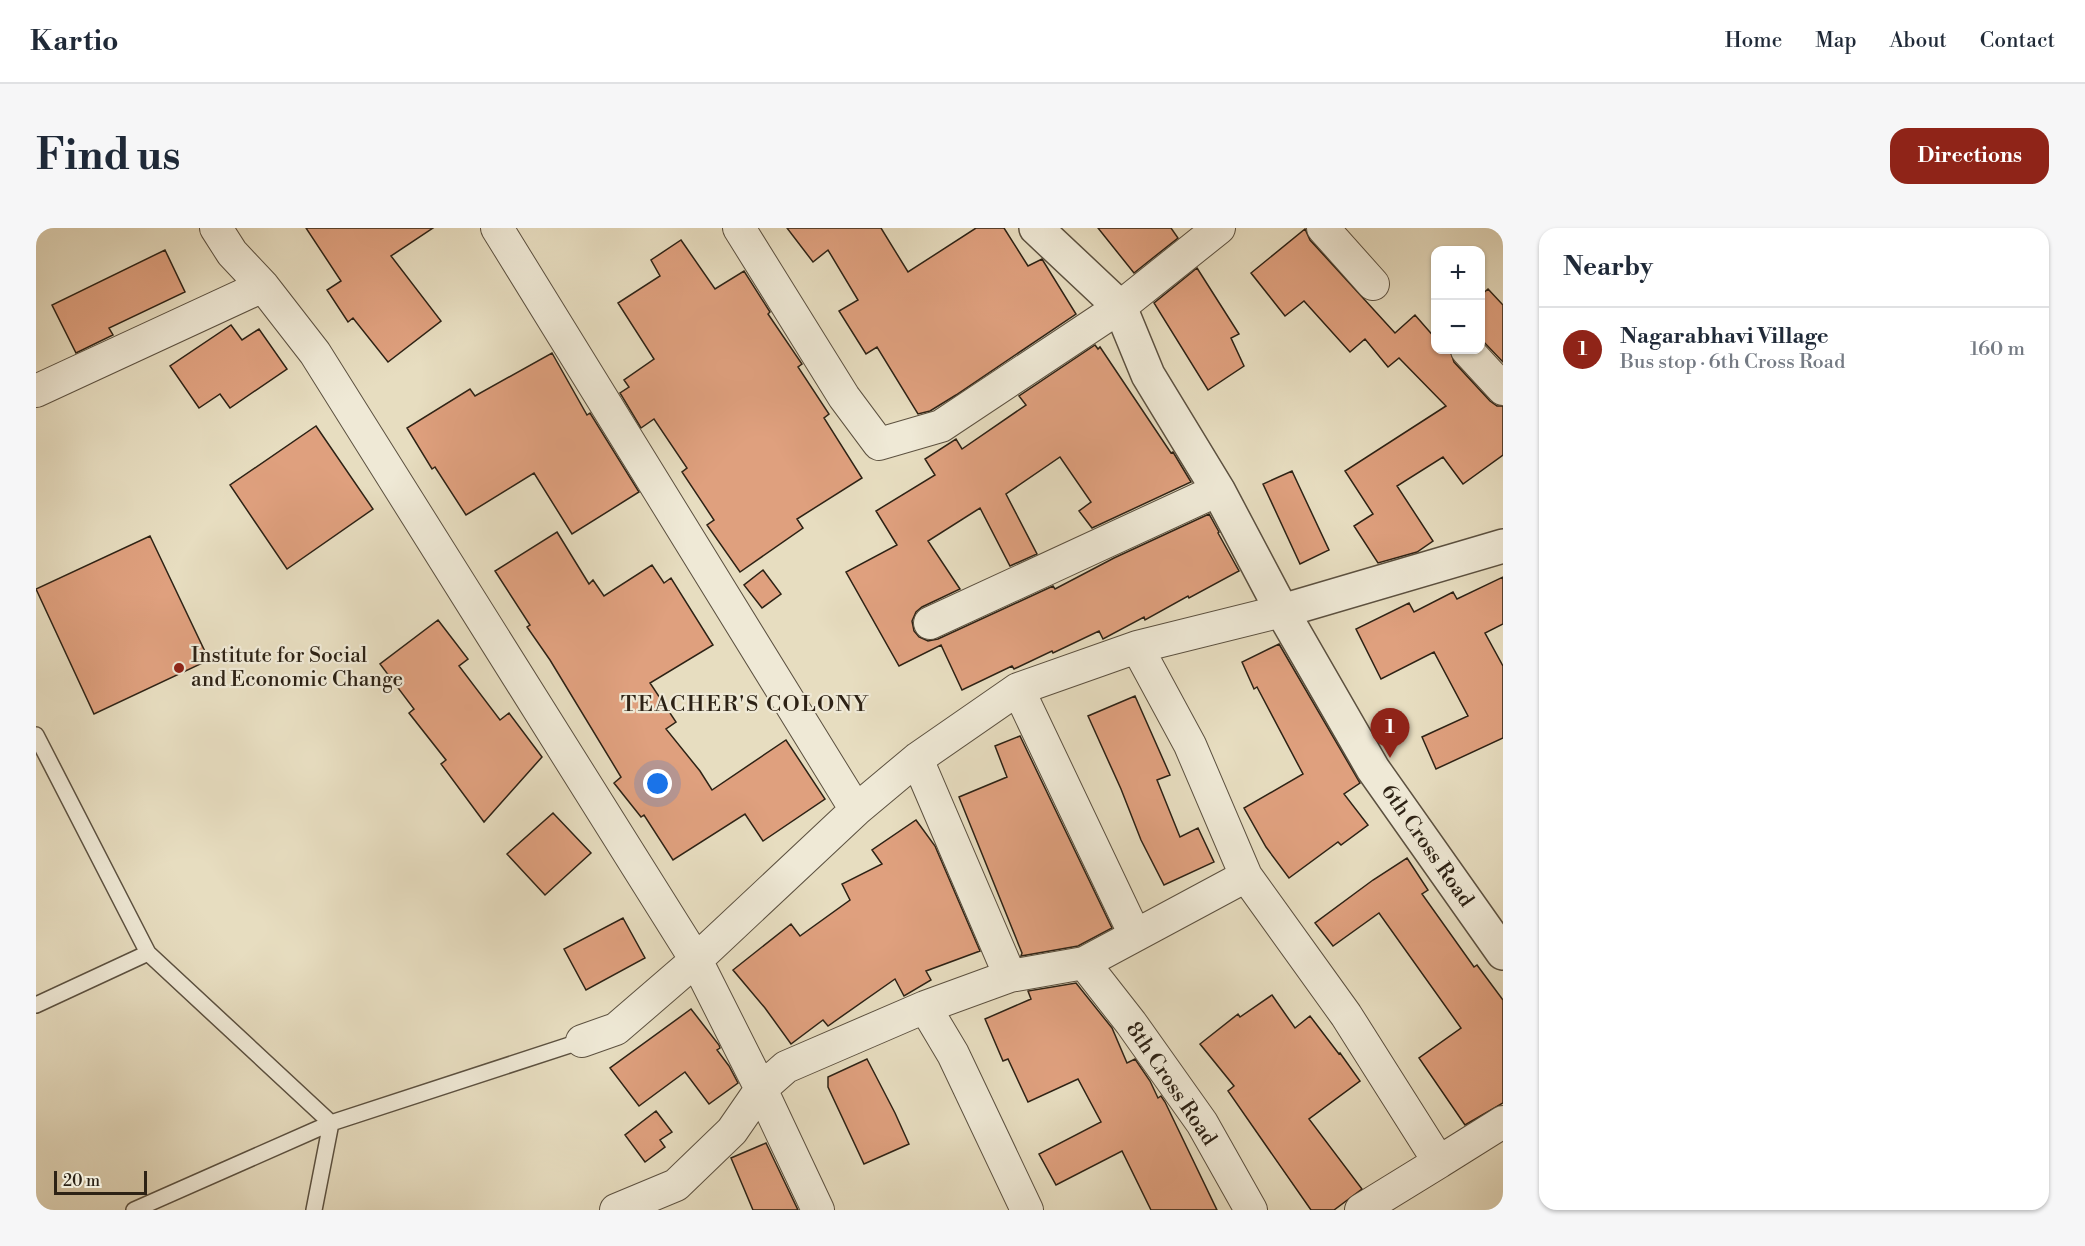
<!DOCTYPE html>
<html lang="en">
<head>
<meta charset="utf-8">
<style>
  :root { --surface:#fff; --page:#f6f6f7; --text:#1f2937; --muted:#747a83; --line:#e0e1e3; --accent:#8f2418 }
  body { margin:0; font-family:"Libre Bodoni",serif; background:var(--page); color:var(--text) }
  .controls { position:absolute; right:18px; top:18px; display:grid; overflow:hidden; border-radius:12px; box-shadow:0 2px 4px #0004 }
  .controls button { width:54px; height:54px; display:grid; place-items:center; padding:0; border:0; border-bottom:2px solid var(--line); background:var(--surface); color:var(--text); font:30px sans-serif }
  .scale { position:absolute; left:18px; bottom:15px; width:93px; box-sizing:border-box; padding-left:6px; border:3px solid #2d2215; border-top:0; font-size:16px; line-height:21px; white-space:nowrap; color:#2d2215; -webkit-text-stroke:4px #efe9d6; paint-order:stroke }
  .you { position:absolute; left:622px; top:556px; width:21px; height:21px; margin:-15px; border:4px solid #fff; border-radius:50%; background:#1a73e8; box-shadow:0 0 0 9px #1a73e833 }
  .badge { display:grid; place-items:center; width:39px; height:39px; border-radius:50%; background:var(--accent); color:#fff; font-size:20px; font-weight:700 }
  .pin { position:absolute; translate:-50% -50px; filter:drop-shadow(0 2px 3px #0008) }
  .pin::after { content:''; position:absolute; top:32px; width:21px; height:18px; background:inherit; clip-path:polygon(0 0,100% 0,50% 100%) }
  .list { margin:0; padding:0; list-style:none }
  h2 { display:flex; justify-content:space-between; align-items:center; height:78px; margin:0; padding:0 24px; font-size:26px }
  h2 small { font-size:20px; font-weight:400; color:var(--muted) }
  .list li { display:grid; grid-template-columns:39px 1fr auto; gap:18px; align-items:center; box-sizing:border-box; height:84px; padding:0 24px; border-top:2px solid var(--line) }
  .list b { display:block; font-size:22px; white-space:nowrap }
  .list p { margin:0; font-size:20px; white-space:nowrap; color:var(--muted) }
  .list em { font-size:20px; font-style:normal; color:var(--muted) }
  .map { position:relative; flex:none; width:1467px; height:982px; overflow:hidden; border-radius:18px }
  header { display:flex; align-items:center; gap:36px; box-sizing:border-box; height:84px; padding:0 30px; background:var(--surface); border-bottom:2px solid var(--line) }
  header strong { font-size:28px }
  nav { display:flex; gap:33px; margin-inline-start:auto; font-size:21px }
  .intro { display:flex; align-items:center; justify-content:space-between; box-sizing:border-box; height:144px; padding:0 36px }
  h1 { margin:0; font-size:42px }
  .button { padding:15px 27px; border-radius:18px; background:var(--accent); color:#fff; font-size:21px; font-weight:700 }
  main { display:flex; gap:36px; padding:0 36px }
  aside { flex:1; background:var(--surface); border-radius:18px; box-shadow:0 2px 4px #0004 }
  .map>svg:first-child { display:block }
  .building { fill:#dfa07e; stroke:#2d2215; stroke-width:1.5 }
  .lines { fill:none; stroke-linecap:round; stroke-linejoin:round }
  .service-casing { stroke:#5c5140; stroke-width:18 }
  .minor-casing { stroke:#5c5140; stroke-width:34 }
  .tertiary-casing { stroke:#5c5140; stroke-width:36 }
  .service { stroke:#efe9d6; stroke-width:15 }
  .minor { stroke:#efe9d6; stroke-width:32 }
  .tertiary { stroke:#efe9d6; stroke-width:33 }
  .poi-dot { fill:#8f2418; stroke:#efe9d6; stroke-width:2 }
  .labels { text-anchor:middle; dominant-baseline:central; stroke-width:4.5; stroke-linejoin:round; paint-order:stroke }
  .poi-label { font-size:21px; fill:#2d2215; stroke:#efe9d6; text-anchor:start }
  .street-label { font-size:21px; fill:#2d2215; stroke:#efe9d6 }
  .neighbourhood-label { font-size:22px; letter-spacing:1.5px; fill:#2d2215; stroke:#efe9d6 }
</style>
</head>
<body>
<header>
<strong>Kartio</strong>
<nav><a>Home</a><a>Map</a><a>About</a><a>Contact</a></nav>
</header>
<div class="intro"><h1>Find us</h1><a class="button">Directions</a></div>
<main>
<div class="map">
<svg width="1467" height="982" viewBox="0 0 1467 982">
  <rect width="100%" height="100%" fill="#e7ddc0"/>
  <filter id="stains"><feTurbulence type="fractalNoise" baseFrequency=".00333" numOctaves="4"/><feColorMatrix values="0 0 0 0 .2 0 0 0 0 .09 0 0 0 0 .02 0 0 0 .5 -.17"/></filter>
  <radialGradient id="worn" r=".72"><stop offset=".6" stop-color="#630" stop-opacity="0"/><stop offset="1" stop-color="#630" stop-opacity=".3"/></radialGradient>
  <!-- building -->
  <path class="building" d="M 270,0 L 397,0 L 355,28 L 405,93 L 352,134 L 317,90 L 312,94 L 291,62 L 305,53 Z
    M 751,0 L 845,0 L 872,44 L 940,0 L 968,0 L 992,38 L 1006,31 L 1040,86 L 920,167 L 894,183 L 882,186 L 841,119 L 830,126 L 803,83 L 822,72 L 792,22 L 777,34 Z
    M 1062,0 L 1135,0 L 1142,10 L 1098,45 Z
    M 1269,1 L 1274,12 L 1359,105 L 1379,87 L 1400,111 L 1400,122 L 1414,122 L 1418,134 L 1454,173 L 1461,178 L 1467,178 L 1467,227 L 1427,256 L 1407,229 L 1361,258 L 1397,313 L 1381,324 L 1342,335 L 1318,298 L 1337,286 L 1309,243 L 1410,178 L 1363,130 L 1352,139 L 1329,111 L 1314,124 L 1268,73 L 1249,88 L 1215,45 Z
    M 645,12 L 679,61 L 708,43 L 734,84 L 732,86 L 766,136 L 762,139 L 793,186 L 788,190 L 826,250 L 761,291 L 767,300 L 704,344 L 671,297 L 678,292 L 646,244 L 651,240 L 618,191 L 605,200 L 584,165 L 593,159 L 588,152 L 618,131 L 582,75 L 624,48 L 615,32 Z
    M 129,22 L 149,64 L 73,100 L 77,107 L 40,125 L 16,77 Z
    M 1161,40 L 1203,106 L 1195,110 L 1208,138 L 1172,162 L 1118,75 Z
    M 1452,61 L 1467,77 L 1467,134 L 1444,110 L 1444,68 Z
    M 195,97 L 206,112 L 223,101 L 251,141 L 194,180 L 184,166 L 163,180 L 134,138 Z
    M 1059,117 L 1062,121 L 1064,119 L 1135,225 L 1137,224 L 1155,254 L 1056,300 L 1043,283 L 1055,274 L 1024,229 L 970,266 L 1001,326 L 974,338 L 944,280 L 892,313 L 924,361 L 886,379 L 880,384 L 876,393 L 878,403 L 883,409 L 892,413 L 902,411 L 1017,358 L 1019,361 L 1078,330 L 1173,286 L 1183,304 L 1182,305 L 1203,343 L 1153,370 L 1152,368 L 1109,392 L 1108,389 L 1067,411 L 1063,403 L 1017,425 L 1016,423 L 978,441 L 976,438 L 926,462 L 905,417 L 863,438 L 810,344 L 861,317 L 840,283 L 899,247 L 889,231 L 920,211 L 926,221 L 990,177 L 983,168 Z
    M 516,125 L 551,187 L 554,185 L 603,264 L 536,306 L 498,245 L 430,287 L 399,239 L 396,241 L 371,200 L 434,161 L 439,168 Z
    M 280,198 L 337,281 L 251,341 L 194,257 Z
    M 1256,243 L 1293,322 L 1264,336 L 1227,256 Z
    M 521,304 L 553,356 L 557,352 L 568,368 L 616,337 L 628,355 L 635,350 L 677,417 L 614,455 L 640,494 L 630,501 L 664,543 L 676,562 L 750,512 L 789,571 L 727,613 L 709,586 L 637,632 L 608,587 L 605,589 L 578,555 L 585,549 L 514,432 L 491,399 L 494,397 L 459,343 Z
    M 114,308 L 173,432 L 58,486 L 0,361 Z
    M 727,342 L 745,366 L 726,380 L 708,357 Z
    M 1467,349 L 1467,396 L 1449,405 L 1467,438 L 1467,510 L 1400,541 L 1386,509 L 1432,488 L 1398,424 L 1345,451 L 1320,401 L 1373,375 L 1378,384 L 1417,364 L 1421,371 Z
    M 402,392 L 432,431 L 423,438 L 464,492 L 473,485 L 506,529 L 448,594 L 405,536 L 410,532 L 373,485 L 378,481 L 344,436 Z
    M 1243,416 L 1324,555 L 1308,566 L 1332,597 L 1305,617 L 1302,614 L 1253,650 L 1230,619 L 1208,580 L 1267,546 L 1221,459 L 1218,461 L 1206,434 Z
    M 1099,468 L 1134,547 L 1121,552 L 1144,609 L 1162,600 L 1178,634 L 1128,657 L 1105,612 L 1085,561 L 1052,488 Z
    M 984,508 L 1076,700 L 1042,718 L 985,728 L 986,725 L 923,569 L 971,549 L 959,518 Z
    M 517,585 L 555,625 L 509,667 L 471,626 Z
    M 880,592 L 899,618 L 944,723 L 890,743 L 895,752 L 868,768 L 859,751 L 792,798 L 787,792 L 755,816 L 729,780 L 697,742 L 755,696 L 764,708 L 814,672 L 806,656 L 846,636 L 836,622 Z
    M 1371,630 L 1392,662 L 1386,666 L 1438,739 L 1441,737 L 1467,772 L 1467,875 L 1429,897 L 1383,830 L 1425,800 L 1343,685 L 1297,718 L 1279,695 L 1337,652 Z
    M 587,690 L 609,730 L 550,762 L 528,721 Z
    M 1040,755 L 1076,800 L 1091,835 L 1099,831 L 1114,853 L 1122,870 L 1125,868 L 1129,874 L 1181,982 L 1115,982 L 1086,923 L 1020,957 L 1003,926 L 1065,894 L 1042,851 L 992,874 L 972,831 L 967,833 L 949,791 L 995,771 L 992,763 Z
    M 1236,767 L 1259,800 L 1274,788 L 1303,826 L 1304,825 L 1324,853 L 1273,891 L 1326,961 L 1298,982 L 1275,982 L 1192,863 L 1198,858 L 1164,816 L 1202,786 L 1204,789 Z
    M 655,781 L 683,817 L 684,820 L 681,822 L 693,838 L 702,855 L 673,876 L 649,844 L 603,878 L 574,840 Z
    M 831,831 L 859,885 L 873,916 L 828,936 L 792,859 L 792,849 Z
    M 620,883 L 636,904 L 624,912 L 629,919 L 609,934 L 589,907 Z
    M 730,915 L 762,982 L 717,982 L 695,930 Z"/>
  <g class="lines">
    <defs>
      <path id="service" d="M 0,507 L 112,725 L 295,895 L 546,813
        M 0,777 L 112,725
        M 98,982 L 295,895
        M 278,982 L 295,895"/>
      <path id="minor" d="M 180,0 L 196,25 L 227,58 L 279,125 L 660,732 L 725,861 L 782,982
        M 461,0 L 820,582
        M 703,0 L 808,169 L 843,216 L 905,198 L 1084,79 L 1183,0
        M 1287,0 L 1337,56
        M 1431,122 L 1467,161
        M 0,163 L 227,58
        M 894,395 L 1182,262
        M 1101,419 L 1246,383
        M 982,461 L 1099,707
        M 881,531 L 974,748
        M 1048,735 L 1095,795 L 1166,895 L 1215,982
        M 889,779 L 917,826 L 991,982
        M 546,813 L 580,801 L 660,732 L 820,582 L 881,531 L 982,461 L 1101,419 L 1154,517 L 1210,648 L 1310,787 L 1403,934 L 1467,894
        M 580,982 L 640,957 L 696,903 L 725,861 L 750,839 L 889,779 L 974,748 L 1048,735 L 1210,648
        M 1325,982 L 1403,934"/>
      <path id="tertiary" d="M 1000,0 L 1084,79 L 1112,147 L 1182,262 L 1246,383 L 1337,541 L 1467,725
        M 1246,383 L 1467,318"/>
    </defs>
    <!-- service casing -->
    <use href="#service" class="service-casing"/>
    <!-- minor casing -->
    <use href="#minor" class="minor-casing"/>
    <!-- tertiary casing -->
    <use href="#tertiary" class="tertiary-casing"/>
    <!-- service -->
    <use href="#service" class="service"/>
    <!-- minor -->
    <use href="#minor" class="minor"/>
    <!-- tertiary -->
    <use href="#tertiary" class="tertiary"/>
  </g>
  <!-- markers -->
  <circle class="poi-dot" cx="143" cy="440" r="6"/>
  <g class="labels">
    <!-- poi labels -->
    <g class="poi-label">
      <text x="155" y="428">Institute for Social<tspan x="155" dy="24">and Economic Change</tspan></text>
    </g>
    <!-- street labels -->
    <g class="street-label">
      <text transform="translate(1391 618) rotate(55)">6th Cross Road</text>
      <text transform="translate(1135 856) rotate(56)">8th Cross Road</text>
    </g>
    <!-- neighbourhood labels -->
    <g class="neighbourhood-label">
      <text x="709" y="476">TEACHER'S COLONY</text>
    </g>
  </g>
  <rect width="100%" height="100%" filter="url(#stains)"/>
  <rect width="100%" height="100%" fill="url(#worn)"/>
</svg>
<div class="controls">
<button>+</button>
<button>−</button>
</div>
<div class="scale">20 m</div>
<div class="you"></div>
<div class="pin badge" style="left:1354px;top:530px">1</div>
</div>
<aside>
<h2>Nearby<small></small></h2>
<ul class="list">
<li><span class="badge">1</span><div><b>Nagarabhavi Village</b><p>Bus stop · 6th Cross Road</p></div><em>160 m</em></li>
</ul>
</aside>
</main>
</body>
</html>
